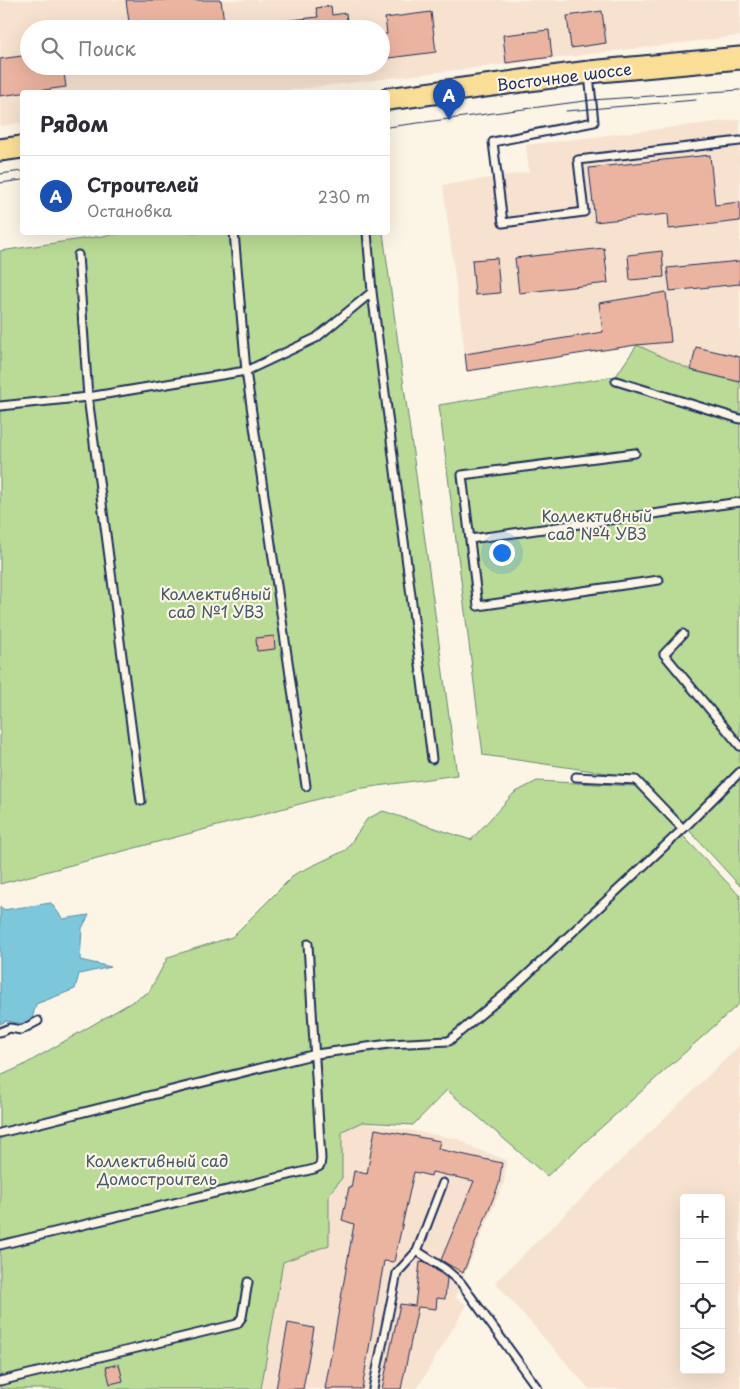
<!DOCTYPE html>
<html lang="ru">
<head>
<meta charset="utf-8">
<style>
  :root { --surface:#fff; --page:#f7f7f7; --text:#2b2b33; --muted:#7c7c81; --line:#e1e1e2; --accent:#7c3aed }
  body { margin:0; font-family:"Playpen Sans",sans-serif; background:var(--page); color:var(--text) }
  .controls { position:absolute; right:15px; bottom:15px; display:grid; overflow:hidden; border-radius:5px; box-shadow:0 5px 20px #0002 }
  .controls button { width:45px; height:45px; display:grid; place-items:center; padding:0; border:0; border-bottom:1px solid var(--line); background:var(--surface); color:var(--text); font:25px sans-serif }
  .you { position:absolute; left:501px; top:552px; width:18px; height:18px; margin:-12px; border:4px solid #fff; border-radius:50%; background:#1a73e8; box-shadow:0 0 0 8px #1a73e833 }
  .badge { display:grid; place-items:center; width:32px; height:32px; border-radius:50%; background:var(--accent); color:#fff; font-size:16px; font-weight:700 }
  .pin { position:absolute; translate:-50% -41px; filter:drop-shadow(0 1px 2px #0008) }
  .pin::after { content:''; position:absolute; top:26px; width:18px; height:15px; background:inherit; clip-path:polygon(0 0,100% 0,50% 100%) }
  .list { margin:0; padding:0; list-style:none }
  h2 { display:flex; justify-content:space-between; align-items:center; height:65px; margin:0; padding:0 20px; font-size:21px }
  h2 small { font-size:16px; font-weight:400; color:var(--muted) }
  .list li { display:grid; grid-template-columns:32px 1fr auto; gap:15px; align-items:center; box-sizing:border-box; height:80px; padding:0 20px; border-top:1px solid var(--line) }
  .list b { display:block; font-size:19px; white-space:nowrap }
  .list p { margin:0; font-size:16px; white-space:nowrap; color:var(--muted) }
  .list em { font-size:16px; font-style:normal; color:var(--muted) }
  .icon { flex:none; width:28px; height:28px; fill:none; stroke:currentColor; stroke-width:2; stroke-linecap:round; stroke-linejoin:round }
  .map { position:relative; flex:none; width:740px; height:1389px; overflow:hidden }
  .search { position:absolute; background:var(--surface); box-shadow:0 5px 20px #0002; left:20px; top:20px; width:370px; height:55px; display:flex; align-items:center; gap:12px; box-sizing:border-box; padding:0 18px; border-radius:28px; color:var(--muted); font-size:19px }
  .panel { position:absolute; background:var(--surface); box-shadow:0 5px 20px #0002; left:20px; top:90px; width:370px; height:145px; border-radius:5px }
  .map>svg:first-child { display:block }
  .built { fill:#f7e2d0; fill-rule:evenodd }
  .green { fill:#b9db95; stroke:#6a857a }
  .water { fill:#7bc8da; stroke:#558ba8 }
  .building { fill:#ebb4a0; stroke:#1b2f5e }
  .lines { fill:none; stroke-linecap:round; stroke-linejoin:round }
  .lane-casing { stroke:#1b2f5e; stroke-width:11 }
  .primary-casing { stroke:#1b2f5e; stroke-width:25 }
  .lane { stroke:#fcf5e5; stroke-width:7 }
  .primary { stroke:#fbde96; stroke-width:21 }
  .tram { stroke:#1b2f5e; stroke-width:1 }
  .labels { text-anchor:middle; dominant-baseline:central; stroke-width:4.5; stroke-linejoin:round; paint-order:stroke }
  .street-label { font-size:16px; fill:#1b2f5e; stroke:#fcf5e5 }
  .park-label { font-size:16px; fill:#425a6c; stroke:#fcf5e5 }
</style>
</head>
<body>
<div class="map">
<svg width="740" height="1389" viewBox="0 0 740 1389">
  <rect width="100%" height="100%" fill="#fcf5e5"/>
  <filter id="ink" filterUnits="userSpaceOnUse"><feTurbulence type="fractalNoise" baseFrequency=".02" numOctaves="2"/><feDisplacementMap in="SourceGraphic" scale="10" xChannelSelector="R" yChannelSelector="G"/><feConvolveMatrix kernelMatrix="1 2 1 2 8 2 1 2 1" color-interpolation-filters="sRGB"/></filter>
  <g filter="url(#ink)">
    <!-- built -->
    <path class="built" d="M 0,0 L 740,0 L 740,36 L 275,92 L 22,92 L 22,123 L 0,126 ZM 29,29 L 381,29 L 381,66 L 29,66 Z
      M 740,119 L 740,382 L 691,370 L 637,345 L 467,371 L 443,185 L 529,172 L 526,145 Z
      M 740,1045 L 740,1389 L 589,1389 L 495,1282 ZM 684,1198 L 721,1198 L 721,1370 L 684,1370 Z
      M 361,1122 L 459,1139 L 472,1147 L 507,1160 L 504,1183 L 455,1297 L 467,1305 L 417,1389 L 261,1389 L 283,1262 L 329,1245 L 329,1194 L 342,1178 L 342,1131 Z"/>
    <!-- green -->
    <path class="green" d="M 130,232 L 383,233 L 457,775 L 356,789 L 0,884 L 0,251 Z
      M 637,345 L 691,370 L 740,382 L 740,886 L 641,778 L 483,755 L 439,405 L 616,376 Z
      M 537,781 L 636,786 L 740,896 L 740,1003 L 547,1176 L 447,1090 L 413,1125 L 362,1122 L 342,1131 L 342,1178 L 329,1194 L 329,1245 L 283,1262 L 261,1389 L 0,1389 L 0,1076 L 22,1066 L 149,992 L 168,957 L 232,937 L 295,874 L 346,850 L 367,819 L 383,811 L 471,840 L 514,793 Z"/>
    <!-- water -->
    <path class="water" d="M 51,903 L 63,919 L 89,915 L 82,928 L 80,960 L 111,967 L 79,974 L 75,989 L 36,1004 L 32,1019 L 23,1024 L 6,1021 L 0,1024 L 0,906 L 3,910 Z"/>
    <!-- building -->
    <path class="building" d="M 126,0 L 221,0 L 225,29 L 130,29 Z
      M 331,6 L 332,15 L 346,13 L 348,29 L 274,29 L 273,22 L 318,17 L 316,8 Z
      M 602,11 L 606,43 L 571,48 L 567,16 Z
      M 431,12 L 436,52 L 381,59 L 381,34 L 387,34 L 385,18 Z
      M 549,30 L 552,57 L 506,63 L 503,35 Z
      M 29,55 L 29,66 L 63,66 L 66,87 L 0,96 L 0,59 Z
      M 710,155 L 715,205 L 740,202 L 740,221 L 669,229 L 668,214 L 595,222 L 589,168 Z
      M 604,248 L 608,283 L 519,293 L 515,258 Z
      M 662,251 L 664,277 L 630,280 L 628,255 Z
      M 497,258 L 500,293 L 475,295 L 472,260 Z
      M 740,261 L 740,284 L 670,291 L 667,268 Z
      M 666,292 L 671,342 L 636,345 L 467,371 L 465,354 L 603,332 L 599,303 Z
      M 696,347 L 740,357 L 740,382 L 691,370 Z
      M 274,636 L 275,649 L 257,651 L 256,638 Z
      M 375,1129 L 440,1141 L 438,1149 L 502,1163 L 499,1184 L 463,1273 L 441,1260 L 474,1181 L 432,1172 L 431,1176 L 414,1172 L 394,1262 L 384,1261 L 362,1389 L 325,1389 L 354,1224 L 342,1220 L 349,1187 L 351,1188 L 354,1171 L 367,1174 Z
      M 420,1262 L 426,1263 L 447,1278 L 445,1299 L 437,1298 L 436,1309 L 418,1307 L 401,1389 L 382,1389 L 400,1304 L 415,1306 Z
      M 288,1323 L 314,1328 L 303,1389 L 276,1389 Z
      M 119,1364 L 123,1381 L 110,1384 L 106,1367 Z"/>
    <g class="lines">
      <defs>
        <path id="lane" d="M 589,75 L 594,122 L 493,142 L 503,223 L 584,212 L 578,160 L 740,141
          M 234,232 L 246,371 L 306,786
          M 367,232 L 372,292 L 432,759
          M 78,255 L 88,397 L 141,801
          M 616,381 L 740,419
          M 0,406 L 88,397 L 246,371 L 316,338 L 372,292
          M 635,453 L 462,475 L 478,606 L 659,580
          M 470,539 L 740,502
          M 683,634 L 664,654 L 740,746
          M 576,777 L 636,780 L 683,829
          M 0,1032 L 10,1028 L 21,1030 L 38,1021
          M 0,1133 L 316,1054 L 389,1044 L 449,1041 L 516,985 L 683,829 L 740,772
          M 0,1245 L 314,1169 L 320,1166 L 321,1159 L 308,944
          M 417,1251 L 445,1269 L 461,1283 L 538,1389
          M 0,1381 L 237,1324 L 242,1317 L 248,1282
          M 373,1389 L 397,1273 L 417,1251 L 443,1183"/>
        <path id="primary" d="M 388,99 L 589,72 L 740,58
          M 0,150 L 22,147"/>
      </defs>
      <!-- lane casing -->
      <use href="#lane" class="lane-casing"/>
      <!-- primary casing -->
      <use href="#primary" class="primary-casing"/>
      <!-- lane -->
      <use href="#lane" class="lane"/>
      <!-- primary -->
      <use href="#primary" class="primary"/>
      <!-- tram -->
      <path class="tram" d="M 566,111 L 696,100
        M 388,127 L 592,100 L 740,90
        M 0,174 L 22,171
        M 0,183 L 22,180"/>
    </g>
  </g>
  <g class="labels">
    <!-- street labels -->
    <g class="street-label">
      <text transform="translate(564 76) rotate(-7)">Восточное шоссе</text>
    </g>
    <!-- park labels -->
    <g class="park-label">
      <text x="597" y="515">Коллективный<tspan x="597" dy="18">сад №4 УВЗ</tspan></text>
      <text x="216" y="593">Коллективный<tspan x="216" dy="18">сад №1 УВЗ</tspan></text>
      <text x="157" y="1160">Коллективный сад<tspan x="157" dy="18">Домостроитель</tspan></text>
    </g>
  </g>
</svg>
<div class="controls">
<button>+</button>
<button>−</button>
<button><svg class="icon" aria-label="locate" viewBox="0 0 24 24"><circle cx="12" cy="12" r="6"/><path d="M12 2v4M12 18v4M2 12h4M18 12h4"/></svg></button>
<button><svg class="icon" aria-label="layers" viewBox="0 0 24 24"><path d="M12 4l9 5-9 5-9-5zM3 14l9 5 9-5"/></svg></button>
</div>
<div class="you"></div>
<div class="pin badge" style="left:449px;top:120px;background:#1a4fb4">A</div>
<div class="search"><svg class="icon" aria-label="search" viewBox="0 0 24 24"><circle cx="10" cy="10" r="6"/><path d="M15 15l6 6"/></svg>Поиск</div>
<section class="panel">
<h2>Рядом<small></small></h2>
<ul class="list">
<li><span class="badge" style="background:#1a4fb4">A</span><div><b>Строителей</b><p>Остановка</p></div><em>230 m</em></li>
</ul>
</section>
</div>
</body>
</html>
